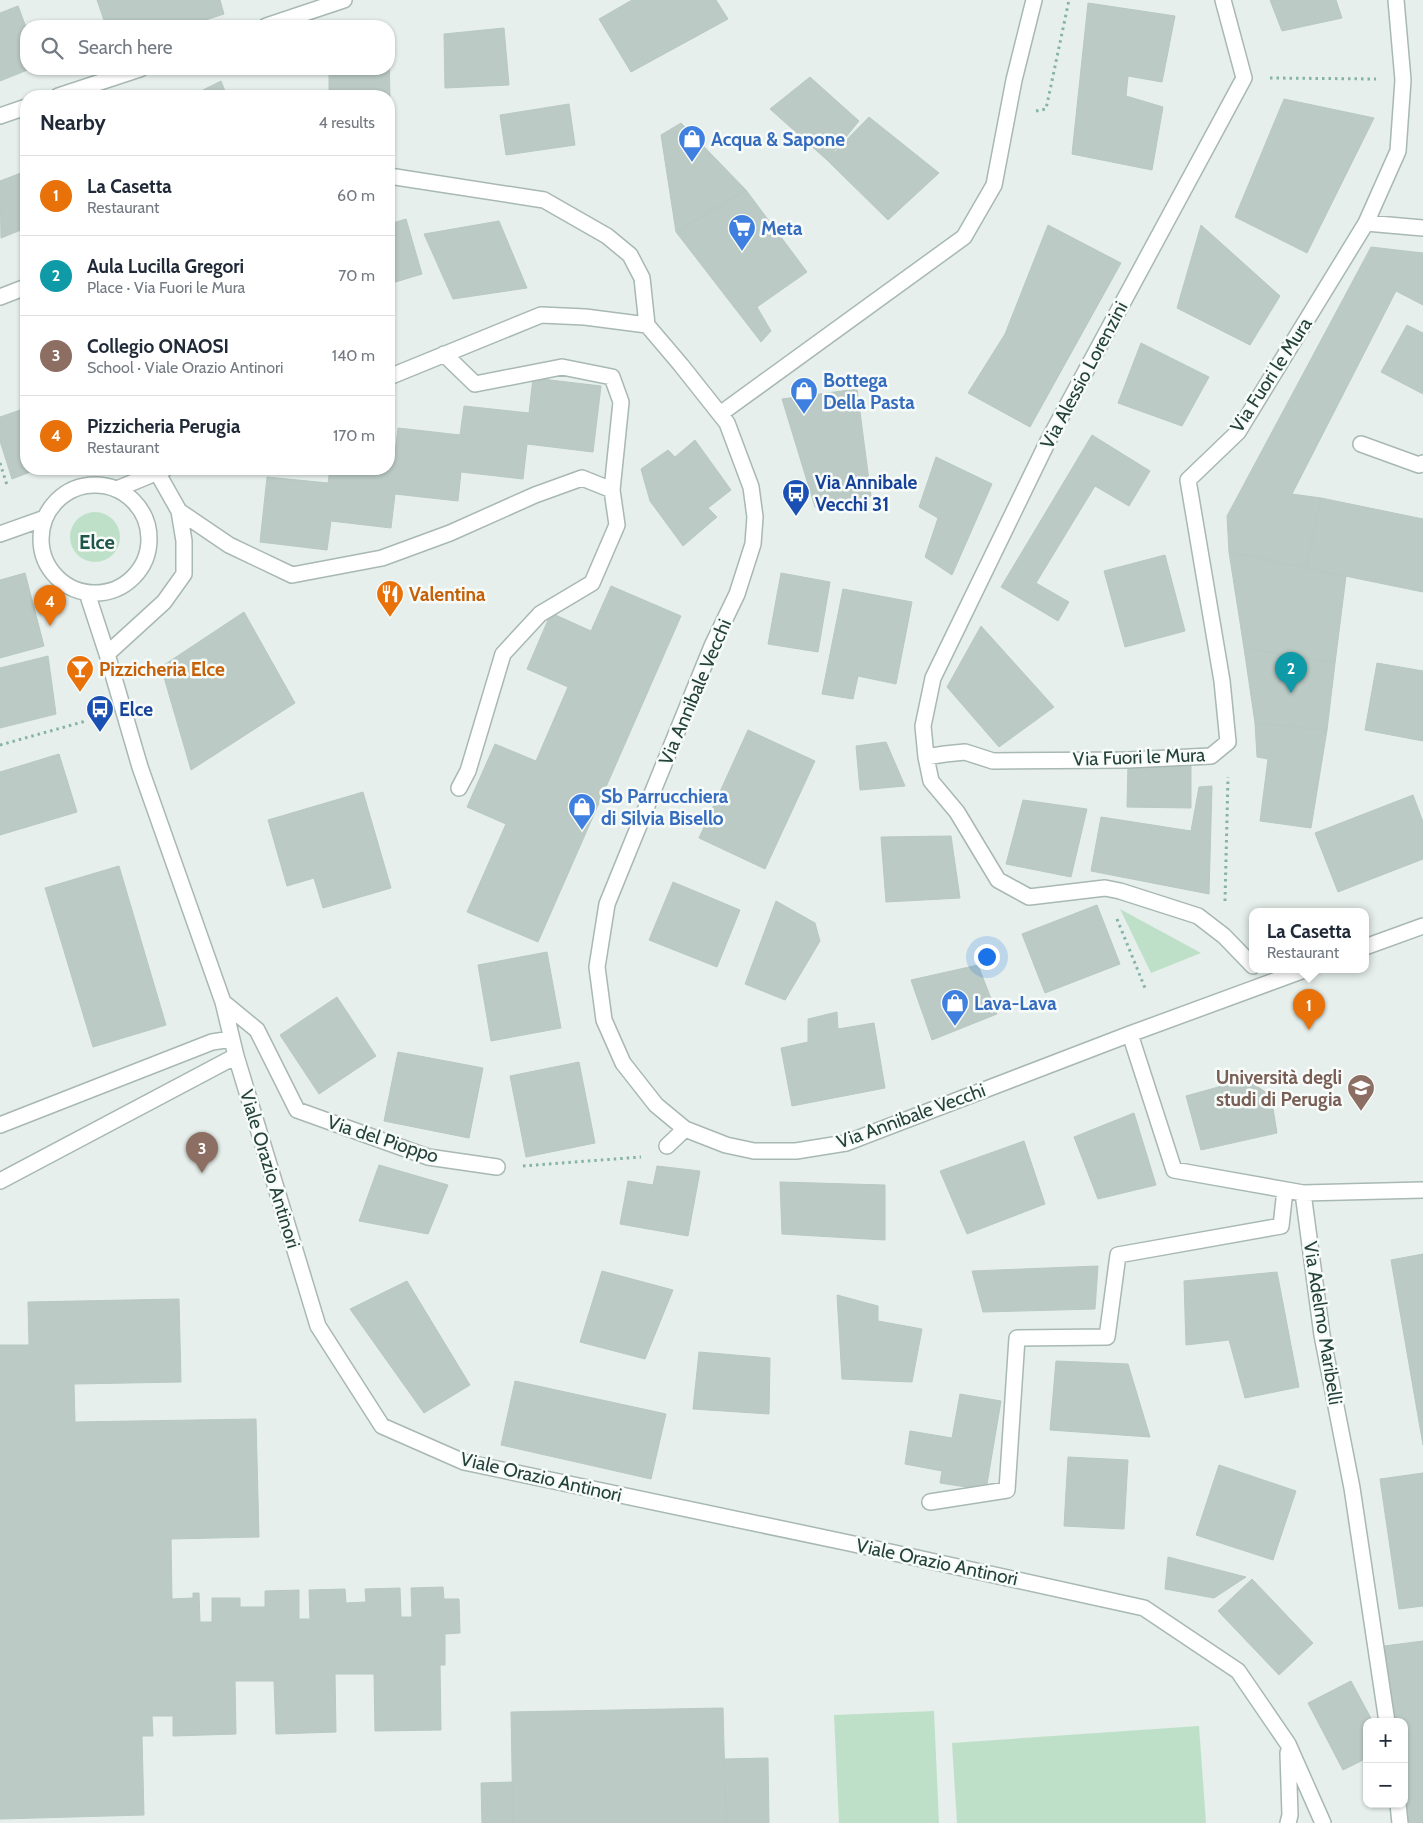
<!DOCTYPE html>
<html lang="en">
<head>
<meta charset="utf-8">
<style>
  :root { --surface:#fff; --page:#f6f6f7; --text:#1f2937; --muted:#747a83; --line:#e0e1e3; --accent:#b45309 }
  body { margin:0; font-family:Cabin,sans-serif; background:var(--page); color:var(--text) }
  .controls { position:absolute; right:15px; bottom:15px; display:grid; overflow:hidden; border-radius:10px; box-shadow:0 1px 4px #0004 }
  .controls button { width:45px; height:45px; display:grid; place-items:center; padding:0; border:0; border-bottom:1px solid var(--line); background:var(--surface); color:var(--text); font:25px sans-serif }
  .you { position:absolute; left:986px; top:956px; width:18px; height:18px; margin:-12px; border:4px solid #fff; border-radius:50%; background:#1a73e8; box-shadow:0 0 0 8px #1a73e833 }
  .badge { display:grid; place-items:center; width:32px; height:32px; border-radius:50%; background:var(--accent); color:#fff; font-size:16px; font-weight:700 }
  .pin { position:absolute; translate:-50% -41px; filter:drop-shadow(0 1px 2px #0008) }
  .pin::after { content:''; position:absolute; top:26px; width:18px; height:15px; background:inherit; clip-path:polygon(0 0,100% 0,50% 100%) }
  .popup { position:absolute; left:1249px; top:908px; width:120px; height:65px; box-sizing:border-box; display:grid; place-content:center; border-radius:10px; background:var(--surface); filter:drop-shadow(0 1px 4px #0005); font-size:16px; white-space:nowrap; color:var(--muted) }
  .popup b { font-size:19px; color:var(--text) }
  .popup::after { content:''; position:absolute; left:50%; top:100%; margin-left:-10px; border:10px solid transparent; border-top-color:var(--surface) }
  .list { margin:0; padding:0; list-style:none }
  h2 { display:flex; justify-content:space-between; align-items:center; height:65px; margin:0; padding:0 20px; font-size:21px }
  h2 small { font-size:16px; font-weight:400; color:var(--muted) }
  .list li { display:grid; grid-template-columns:32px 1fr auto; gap:15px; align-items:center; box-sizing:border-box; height:80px; padding:0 20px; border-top:1px solid var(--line) }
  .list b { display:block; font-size:19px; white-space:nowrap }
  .list p { margin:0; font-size:16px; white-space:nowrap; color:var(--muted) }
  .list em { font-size:16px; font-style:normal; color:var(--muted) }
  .icon { flex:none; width:28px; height:28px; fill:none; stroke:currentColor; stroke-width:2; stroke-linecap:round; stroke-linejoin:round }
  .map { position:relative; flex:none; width:1423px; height:1823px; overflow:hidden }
  .search { position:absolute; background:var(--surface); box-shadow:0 1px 4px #0004; left:20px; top:20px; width:375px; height:55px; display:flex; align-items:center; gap:12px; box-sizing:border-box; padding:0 18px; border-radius:20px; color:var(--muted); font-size:19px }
  .panel { position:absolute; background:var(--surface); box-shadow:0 1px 4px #0004; left:20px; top:90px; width:375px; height:385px; border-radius:20px }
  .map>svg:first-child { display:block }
  .green { fill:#bfe0c8 }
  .building { fill:#bbcac4; stroke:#b8c9c2 }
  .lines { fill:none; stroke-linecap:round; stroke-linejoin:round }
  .minor-casing { stroke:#a8b8b2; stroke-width:18 }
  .path { stroke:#86b3a5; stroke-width:3; stroke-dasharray:2.5 4; stroke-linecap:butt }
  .minor { stroke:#fff; stroke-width:15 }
  .labels { text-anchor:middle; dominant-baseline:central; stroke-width:5; stroke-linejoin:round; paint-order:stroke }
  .shop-label { font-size:19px; font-weight:bold; fill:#366cbe; stroke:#f7fbf9; text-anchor:start }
  .street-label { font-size:19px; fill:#24423a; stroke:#f7fbf9 }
  .transit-label { font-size:19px; font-weight:bold; fill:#164399; stroke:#f7fbf9; text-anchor:start }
  .food-label { font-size:19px; font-weight:bold; fill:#c56008; stroke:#f7fbf9; text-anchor:start }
  .education-label { font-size:19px; font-weight:bold; fill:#785e54; stroke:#f7fbf9; text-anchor:end }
  .neighbourhood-label { font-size:20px; font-weight:bold; fill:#1f5548; stroke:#f7fbf9 }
</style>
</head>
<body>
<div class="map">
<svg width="1423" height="1823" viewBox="0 0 1423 1823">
  <rect width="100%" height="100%" fill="#e6efeb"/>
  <!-- green -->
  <path class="green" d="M70 537a25 25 0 1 1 50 0a25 25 0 1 1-50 0Z
    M 1120,909 L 1201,953 L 1151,973 Z
    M 934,1711 L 939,1823 L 839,1823 L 834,1715 Z
    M 1199,1726 L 1206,1823 L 957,1823 L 952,1743 Z"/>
  <!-- building -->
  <path class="building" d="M 97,0 L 220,0 L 224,14 L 187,26 L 106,26 Z
    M 632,0 L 716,0 L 728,19 L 631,72 L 599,19 Z
    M 1270,0 L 1336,0 L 1342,18 L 1282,31 Z
    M 1088,3 L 1175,16 L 1162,82 L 1128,76 L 1126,96 L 1163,107 L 1152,170 L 1072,154 Z
    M 18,6 L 26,27 L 26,69 L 30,69 L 0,81 L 0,13 Z
    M 504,28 L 509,85 L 445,88 L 444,34 Z
    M 389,48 L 390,101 L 389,101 L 389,96 L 329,96 L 329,69 L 389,69 Z
    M 810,77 L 859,121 L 827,160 L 770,109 Z
    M 221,81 L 227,96 L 191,96 Z
    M 1284,99 L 1374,118 L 1307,253 L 1235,217 Z
    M 569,104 L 575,145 L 506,155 L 500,115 Z
    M 869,117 L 939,173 L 888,220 L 827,160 Z
    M 681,123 L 746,190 L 676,232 L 661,135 Z
    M 26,171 L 26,228 L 1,238 L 0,181 Z
    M 746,190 L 807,272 L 757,307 L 771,331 L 761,342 L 676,232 Z
    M 406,219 L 422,274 L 389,284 L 389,224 Z
    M 499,221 L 527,288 L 453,299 L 424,234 Z
    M 1048,225 L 1121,263 L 1030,427 L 968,393 L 1005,334 Z
    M 1201,225 L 1280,296 L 1250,345 L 1177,308 Z
    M 1371,247 L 1423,253 L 1423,305 L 1396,291 L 1292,494 L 1321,498 L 1306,568 L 1229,552 L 1227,516 Z
    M 1407,325 L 1423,333 L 1423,394 L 1381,372 Z
    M 1141,343 L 1209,377 L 1182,426 L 1118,403 Z
    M 533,378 L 601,386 L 593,452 L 527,444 L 523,479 L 461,472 L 458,501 L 395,494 L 391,528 L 331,521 L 327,550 L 260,542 L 267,477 L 328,483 L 330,469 L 389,469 L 389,461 L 394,461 L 398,428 L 460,435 L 464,406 L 529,413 Z
    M 857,389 L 871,496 L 815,507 L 782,399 Z
    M 26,408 L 26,469 L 38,469 L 12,479 L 0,441 L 0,417 Z
    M 1092,435 L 1150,471 L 1129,506 L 1095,486 L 1036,583 L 1069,602 L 1058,621 L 1001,587 Z
    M 695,440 L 731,490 L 708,508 L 717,517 L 683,546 L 650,501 L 641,469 L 668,450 L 675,457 Z
    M 936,457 L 992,484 L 952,575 L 925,557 L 938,518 L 919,507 Z
    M 1321,498 L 1423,519 L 1423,592 L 1306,568 Z
    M 1229,552 L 1346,576 L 1335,663 L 1244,648 Z
    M 1165,555 L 1185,631 L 1125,647 L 1104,571 Z
    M 25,573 L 44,646 L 0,658 L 0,580 Z
    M 781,573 L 830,582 L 818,652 L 768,644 Z
    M 611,586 L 681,616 L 538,942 L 467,912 L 506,824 L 467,807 L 495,744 L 536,761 L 568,687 L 527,669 L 551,613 L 591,631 Z
    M 843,589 L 912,602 L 896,684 L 858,676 L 853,699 L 822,694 Z
    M 244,612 L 295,703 L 191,770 L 161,667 Z
    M 981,626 L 1054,707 L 999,747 L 947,687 Z
    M 1244,648 L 1335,663 L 1327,730 L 1255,723 Z
    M 48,656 L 56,714 L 0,728 L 0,668 Z
    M 1377,663 L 1423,671 L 1423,741 L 1365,730 Z
    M 1255,723 L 1327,730 L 1311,828 L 1260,821 L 1268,759 L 1257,757 Z
    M 748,730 L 815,761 L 765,869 L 699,838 Z
    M 886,742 L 905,786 L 860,790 L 856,746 Z
    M 59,754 L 77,812 L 0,835 L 0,772 Z
    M 1128,763 L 1191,764 L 1191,808 L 1127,807 Z
    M 1212,786 L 1209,894 L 1091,871 L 1101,817 L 1191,831 L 1199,787 Z
    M 363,792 L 391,888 L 323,908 L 314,878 L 287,886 L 268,820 Z
    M 1413,795 L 1423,822 L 1423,859 L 1338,892 L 1315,833 Z
    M 1023,800 L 1087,809 L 1071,877 L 1006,864 Z
    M 951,836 L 960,898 L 886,902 L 881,837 Z
    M 119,866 L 166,1025 L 93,1047 L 45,888 Z
    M 673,882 L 740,910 L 717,967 L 649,940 Z
    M 776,901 L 815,923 L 820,941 L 785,1000 L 745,984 Z
    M 1097,905 L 1120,964 L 1045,993 L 1022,934 Z
    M 547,952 L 561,1028 L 491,1041 L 478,965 Z
    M 978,965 L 997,1014 L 932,1040 L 911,980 Z
    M 337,997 L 376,1056 L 319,1094 L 280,1035 Z
    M 837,1012 L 838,1029 L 874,1023 L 885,1088 L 792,1106 L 781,1048 L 808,1042 L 808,1019 Z
    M 398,1052 L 483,1068 L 469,1138 L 384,1121 Z
    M 579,1062 L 595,1143 L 526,1157 L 510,1076 Z
    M 1247,1079 L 1271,1096 L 1277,1133 L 1201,1150 L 1186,1096 Z
    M 1134,1113 L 1156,1185 L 1098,1199 L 1074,1137 Z
    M 1024,1141 L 1045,1204 L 967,1234 L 940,1171 Z
    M 379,1165 L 448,1185 L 428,1234 L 359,1221 Z
    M 657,1166 L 700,1171 L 688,1236 L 620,1224 L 628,1181 L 653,1185 Z
    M 780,1182 L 885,1185 L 885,1240 L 782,1234 Z
    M 1423,1254 L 1423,1445 L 1391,1260 Z
    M 1098,1266 L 1095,1309 L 983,1312 L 972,1271 Z
    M 602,1271 L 673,1290 L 645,1359 L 580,1342 Z
    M 1277,1272 L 1299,1387 L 1245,1398 L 1229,1340 L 1186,1345 L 1184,1281 Z
    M 407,1281 L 470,1385 L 424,1413 L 350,1309 Z
    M 837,1295 L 878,1306 L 878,1321 L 922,1329 L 912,1382 L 842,1379 Z
    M 179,1299 L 181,1382 L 74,1384 L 75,1422 L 256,1419 L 259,1537 L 171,1539 L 172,1599 L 193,1598 L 193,1593 L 199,1593 L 200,1622 L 212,1622 L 212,1598 L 240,1598 L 240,1607 L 265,1607 L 265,1591 L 299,1590 L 299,1619 L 310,1619 L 309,1590 L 345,1589 L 346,1603 L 366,1602 L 365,1589 L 400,1588 L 401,1617 L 412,1617 L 411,1588 L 443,1587 L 444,1599 L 459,1599 L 460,1633 L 445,1634 L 445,1665 L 440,1665 L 441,1730 L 375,1731 L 374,1674 L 335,1674 L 336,1732 L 276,1734 L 274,1681 L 235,1681 L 236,1734 L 173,1736 L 173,1716 L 152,1716 L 153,1736 L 142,1736 L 144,1815 L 0,1819 L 0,1345 L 29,1345 L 28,1302 Z
    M 699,1352 L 770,1358 L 769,1414 L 693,1409 Z
    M 1056,1361 L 1128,1364 L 1150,1437 L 1050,1430 Z
    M 515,1381 L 666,1414 L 651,1479 L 501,1445 Z
    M 960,1394 L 1001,1401 L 986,1490 L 940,1483 L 942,1471 L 905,1464 L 910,1431 L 952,1438 Z
    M 1068,1457 L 1128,1460 L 1124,1529 L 1064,1526 Z
    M 1219,1465 L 1296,1491 L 1273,1560 L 1196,1535 Z
    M 1423,1473 L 1423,1606 L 1399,1609 L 1380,1479 Z
    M 1168,1557 L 1246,1577 L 1214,1598 L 1165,1589 Z
    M 1252,1579 L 1313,1643 L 1279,1675 L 1218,1611 Z
    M 1423,1641 L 1423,1823 L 1408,1823 L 1404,1795 L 1404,1722 L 1394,1722 L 1384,1646 Z
    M 1351,1681 L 1373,1722 L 1367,1722 L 1367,1758 L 1343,1770 L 1308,1703 Z
    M 723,1708 L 726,1823 L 513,1823 L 511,1712 Z
    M 768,1758 L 769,1823 L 726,1823 L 725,1759 Z
    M 512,1782 L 513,1823 L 482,1823 L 481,1783 Z"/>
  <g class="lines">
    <defs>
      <path id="minor" d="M 1223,0 L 1244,78 L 1048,441 L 933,678 L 923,726 L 926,757 L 931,781 L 957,812 L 998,880 L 1029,897 L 1105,888 L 1120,891 L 1198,916 L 1224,936 L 1253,966
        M 266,26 L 344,0
        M 58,96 L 140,69
        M 0,116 L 26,107
        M 389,176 L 544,200 L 607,236 L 630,255 L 642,278 L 647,325
        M 1366,223 L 1423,228
        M 0,297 L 26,287
        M 444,354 L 475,384 L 562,367 L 612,377 L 621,402 L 612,490
        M 389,377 L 541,315 L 585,317 L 647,325 L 681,365 L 727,423 L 751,487 L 755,517 L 753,544 L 737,594 L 712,646 L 607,904 L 597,967 L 604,1020 L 623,1063 L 656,1105 L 685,1129 L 726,1145 L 754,1151 L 796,1151 L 846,1143 L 1130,1034 L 1307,969
        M 720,414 L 964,237 L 994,185 L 1014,80 L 1034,0
        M 1361,444 L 1419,465 L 1423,463
        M 157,472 L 179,511 L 229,545 L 292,575 L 382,558 L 450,533 L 535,495 L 582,478 L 612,490 L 617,525 L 592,583 L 540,614 L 503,654 L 468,771 L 459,788
        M41 539a54 54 0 1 1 108 0a54 54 0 1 1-108 0Z
        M 117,489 L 165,469
        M 0,534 L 45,518
        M 87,593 L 107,654 L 140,767 L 223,1002 L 236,1056 L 318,1326 L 382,1426 L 464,1462 L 849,1543 L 1144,1608 L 1238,1671 L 1288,1744 L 1323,1823
        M 107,654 L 164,602 L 184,574 L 184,541 L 179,511
        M 926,757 L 945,754 L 965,752 L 993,761 L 1128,760 L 1211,756 L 1228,742 L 1222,681 L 1188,480 L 1238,432 L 1366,223 L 1398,151 L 1403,80 L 1396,0
        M 1365,947 L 1423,926
        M 223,1002 L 257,1030 L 297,1110 L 428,1157 L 497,1167
        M 1130,1034 L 1174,1170 L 1303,1193 L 1423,1190
        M 0,1125 L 212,1042 L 232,1039
        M 667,1146 L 685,1129
        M 0,1181 L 236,1056
        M 1303,1193 L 1322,1335 L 1352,1488 L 1387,1722
        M 930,1502 L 1007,1490 L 1017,1338 L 1107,1337 L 1118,1255 L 1281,1226 L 1285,1190
        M 1288,1753 L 1290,1815 L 1288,1823
        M 1398,1804 L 1400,1823"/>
    </defs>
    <!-- minor casing -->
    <use href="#minor" class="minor-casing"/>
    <!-- path -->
    <path class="path" d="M 1270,78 L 1376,79
      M 1036,111 L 1046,109 L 1069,0
      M 0,463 L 7,485
      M 0,745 L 86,721
      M 1225,901 L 1228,777
      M 1117,919 L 1145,988
      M 523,1166 L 641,1157"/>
    <!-- minor -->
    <use href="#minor" class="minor"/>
  </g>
  <!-- icons -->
  <defs>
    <symbol id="shop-pin" viewBox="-11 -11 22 30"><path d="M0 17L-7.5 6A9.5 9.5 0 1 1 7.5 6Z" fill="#3f7fe0" stroke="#f7fbf9"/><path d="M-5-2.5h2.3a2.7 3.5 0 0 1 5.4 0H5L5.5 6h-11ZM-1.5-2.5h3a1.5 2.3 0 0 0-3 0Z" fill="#fff"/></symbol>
    <symbol id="supermarket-pin" viewBox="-11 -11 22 30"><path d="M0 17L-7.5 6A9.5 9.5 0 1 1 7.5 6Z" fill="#3f7fe0" stroke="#f7fbf9"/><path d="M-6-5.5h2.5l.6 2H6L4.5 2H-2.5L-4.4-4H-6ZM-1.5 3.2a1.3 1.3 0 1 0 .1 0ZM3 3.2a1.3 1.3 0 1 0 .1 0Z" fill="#fff"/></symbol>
    <symbol id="bus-pin" viewBox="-11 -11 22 30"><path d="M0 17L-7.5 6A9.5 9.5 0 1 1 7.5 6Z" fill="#1a4fb4" stroke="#f7fbf9"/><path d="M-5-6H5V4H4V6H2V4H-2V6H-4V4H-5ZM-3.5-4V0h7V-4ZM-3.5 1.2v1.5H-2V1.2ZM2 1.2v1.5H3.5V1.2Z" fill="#fff"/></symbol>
    <symbol id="restaurant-pin" viewBox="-11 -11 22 30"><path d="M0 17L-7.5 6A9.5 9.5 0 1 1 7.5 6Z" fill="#e8710a" stroke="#f7fbf9"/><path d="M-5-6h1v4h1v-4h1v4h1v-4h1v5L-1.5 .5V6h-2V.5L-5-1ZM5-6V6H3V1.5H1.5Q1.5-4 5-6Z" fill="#fff"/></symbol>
    <symbol id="bar-pin" viewBox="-11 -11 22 30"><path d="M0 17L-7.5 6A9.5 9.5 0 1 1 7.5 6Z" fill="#e8710a" stroke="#f7fbf9"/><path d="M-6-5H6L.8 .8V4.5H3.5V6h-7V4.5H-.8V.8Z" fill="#fff"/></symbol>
    <symbol id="university-pin" viewBox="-11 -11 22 30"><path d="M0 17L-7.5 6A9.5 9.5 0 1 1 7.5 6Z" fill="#8d6e63" stroke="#f7fbf9"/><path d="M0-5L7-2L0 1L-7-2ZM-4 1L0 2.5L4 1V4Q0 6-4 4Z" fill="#fff"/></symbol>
  </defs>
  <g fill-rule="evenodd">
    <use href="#shop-pin" x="676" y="123" width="32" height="43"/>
    <use href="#supermarket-pin" x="726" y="212" width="32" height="43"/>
    <use href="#shop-pin" x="788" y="375" width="32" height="43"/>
    <use href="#bus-pin" x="780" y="477" width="32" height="43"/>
    <use href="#restaurant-pin" x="374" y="578" width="32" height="43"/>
    <use href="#bar-pin" x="64" y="653" width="32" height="43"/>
    <use href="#bus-pin" x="84" y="693" width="32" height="43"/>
    <use href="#shop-pin" x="566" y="791" width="32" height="43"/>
    <use href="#shop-pin" x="939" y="987" width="32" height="43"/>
    <use href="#university-pin" x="1345" y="1072" width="32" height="43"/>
  </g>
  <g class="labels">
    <!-- shop labels -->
    <g class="shop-label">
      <text x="711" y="139">Acqua &amp; Sapone</text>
      <text x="761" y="228">Meta</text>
      <text x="823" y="380">Bottega<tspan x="823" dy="22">Della Pasta</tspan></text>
      <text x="601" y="796">Sb Parrucchiera<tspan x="601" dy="22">di Silvia Bisello</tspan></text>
      <text x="974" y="1003">Lava-Lava</text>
    </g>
    <!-- street labels -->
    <g class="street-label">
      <text transform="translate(1084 375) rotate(-62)">Via Alessio Lorenzini</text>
      <text transform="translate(1271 375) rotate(-57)">Via Fuori le Mura</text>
      <text transform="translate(695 692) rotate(-67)">Via Annibale Vecchi</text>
      <text transform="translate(1139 757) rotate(-2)">Via Fuori le Mura</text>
      <text transform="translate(911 1116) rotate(-20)">Via Annibale Vecchi</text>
      <text transform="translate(383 1139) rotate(18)">Via del Pioppo</text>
      <text transform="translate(270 1169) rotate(73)">Viale Orazio Antinori</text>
      <text transform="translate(1323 1323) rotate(81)">Via Adelmo Maribelli</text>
      <text transform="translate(541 1477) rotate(13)">Viale Orazio Antinori</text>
      <text transform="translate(937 1562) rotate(12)">Viale Orazio Antinori</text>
    </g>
    <!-- transit labels -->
    <g class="transit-label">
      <text x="815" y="482">Via Annibale<tspan x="815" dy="22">Vecchi 31</tspan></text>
      <text x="119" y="709">Elce</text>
    </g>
    <!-- food labels -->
    <g class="food-label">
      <text x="409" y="594">Valentina</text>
      <text x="99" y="669">Pizzicheria Elce</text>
    </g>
    <!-- education labels -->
    <g class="education-label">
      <text x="1342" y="1077">Università degli<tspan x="1342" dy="22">studi di Perugia</tspan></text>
    </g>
    <!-- neighbourhood labels -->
    <g class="neighbourhood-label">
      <text x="97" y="542">Elce</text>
    </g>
  </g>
</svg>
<div class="controls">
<button>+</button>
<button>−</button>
</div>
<div class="you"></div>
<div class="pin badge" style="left:1309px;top:1030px;background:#e8710a">1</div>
<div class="popup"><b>La Casetta</b>Restaurant</div>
<div class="pin badge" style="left:1291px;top:693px;background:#0f9aa8">2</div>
<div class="pin badge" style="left:202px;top:1173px;background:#8d6e63">3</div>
<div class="pin badge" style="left:50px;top:626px;background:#e8710a">4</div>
<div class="search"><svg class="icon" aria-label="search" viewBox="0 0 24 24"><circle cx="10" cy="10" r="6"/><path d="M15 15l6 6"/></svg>Search here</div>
<section class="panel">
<h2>Nearby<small>4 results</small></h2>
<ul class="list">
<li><span class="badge" style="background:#e8710a">1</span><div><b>La Casetta</b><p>Restaurant</p></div><em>60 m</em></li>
<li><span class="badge" style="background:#0f9aa8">2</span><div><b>Aula Lucilla Gregori</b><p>Place · Via Fuori le Mura</p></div><em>70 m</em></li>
<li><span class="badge" style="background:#8d6e63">3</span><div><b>Collegio ONAOSI</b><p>School · Viale Orazio Antinori</p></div><em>140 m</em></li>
<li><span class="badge" style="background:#e8710a">4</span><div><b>Pizzicheria Perugia</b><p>Restaurant</p></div><em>170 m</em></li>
</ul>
</section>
</div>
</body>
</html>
